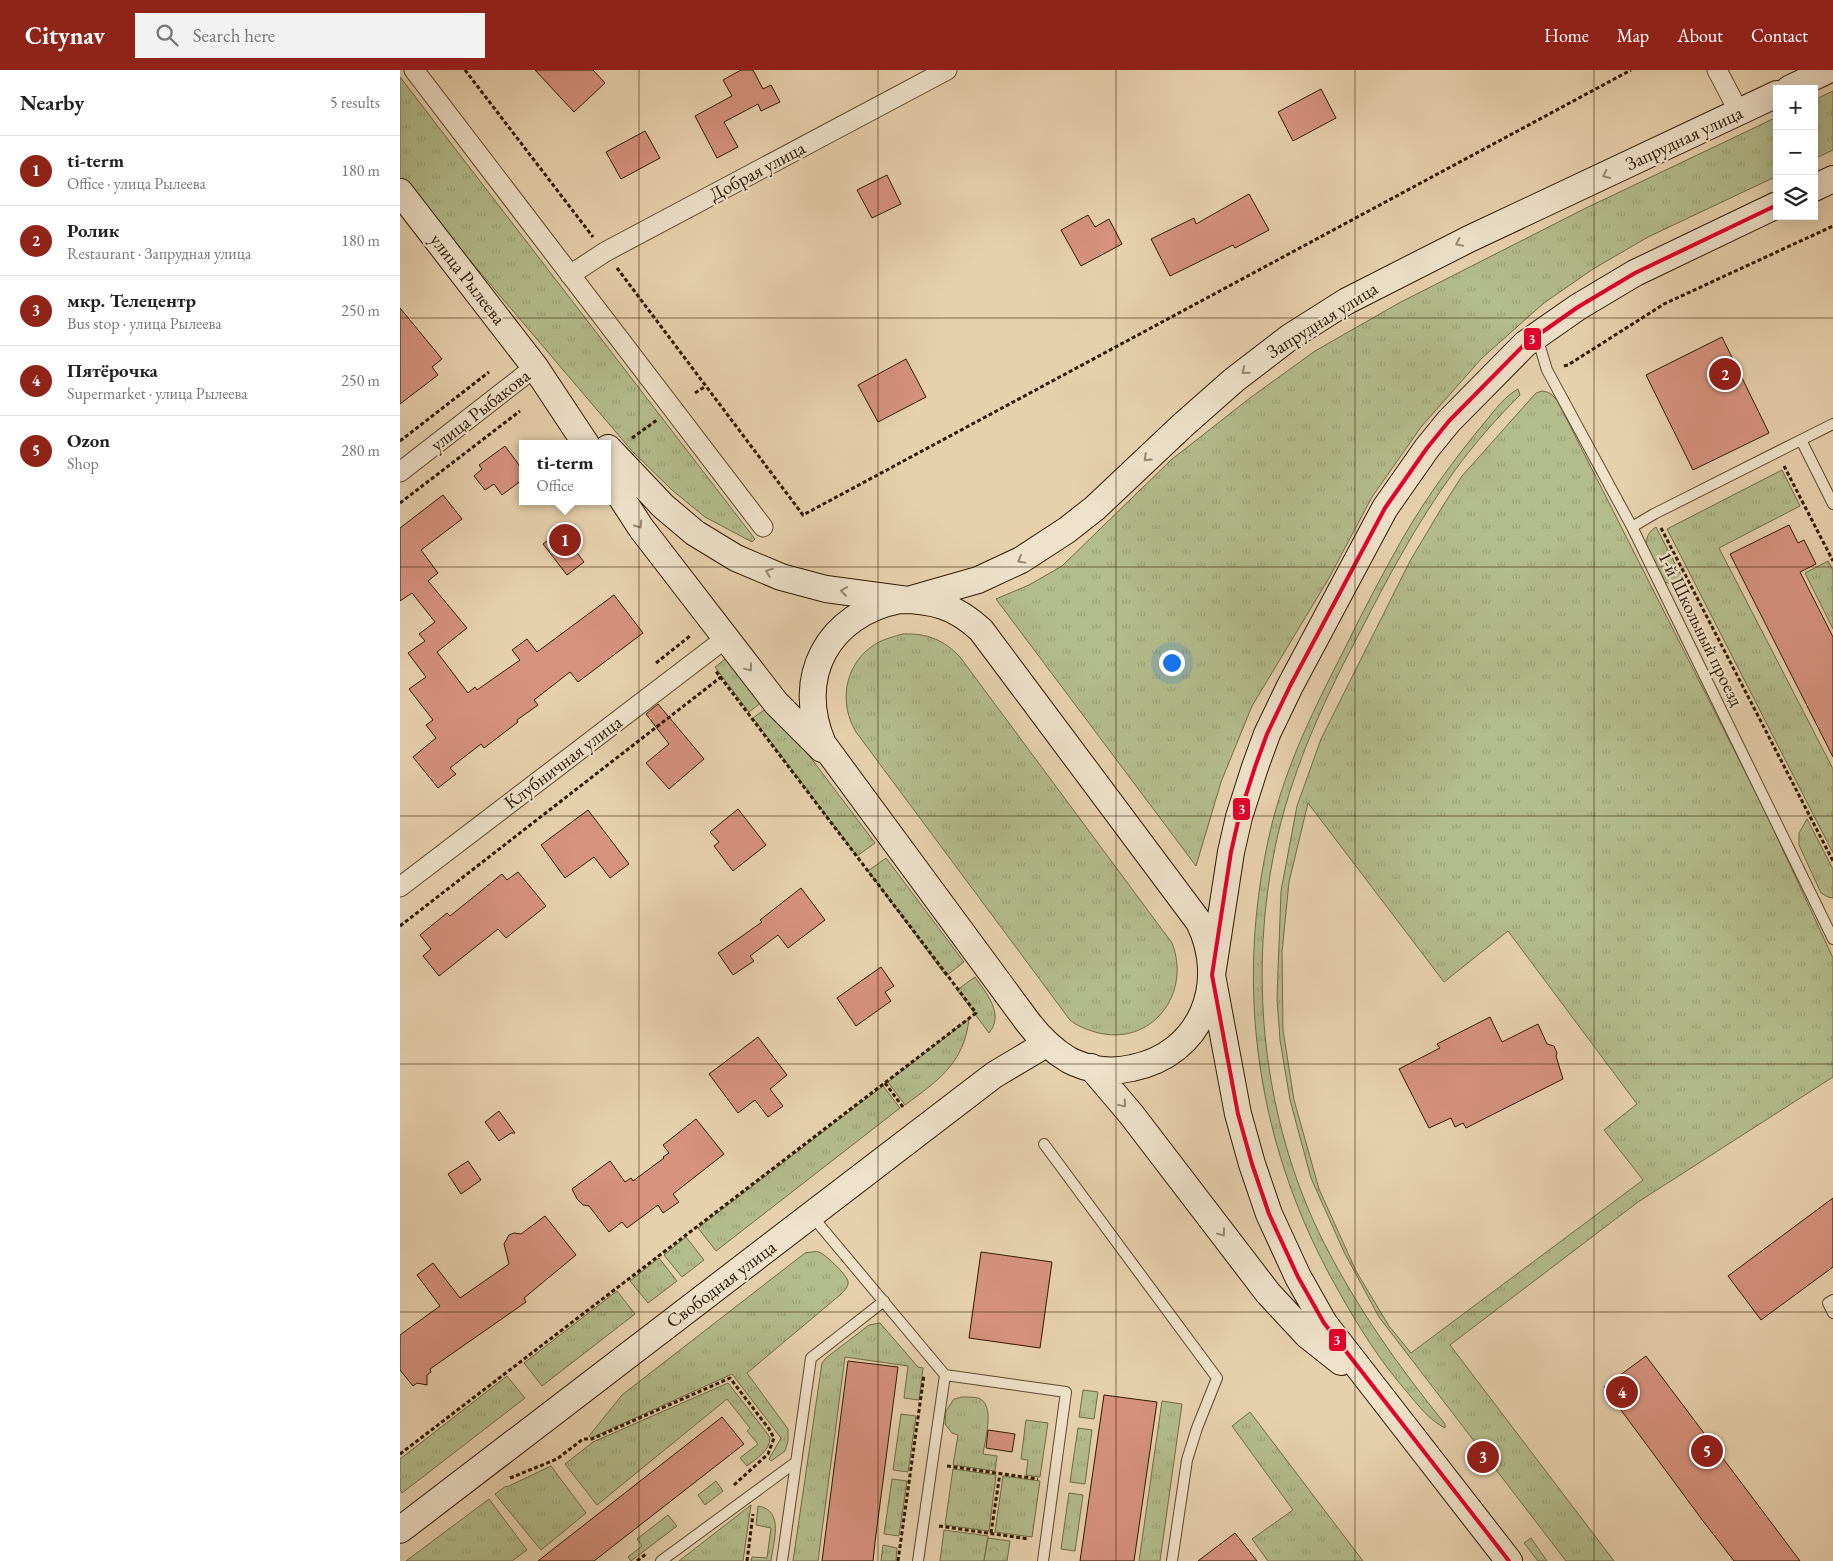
<!DOCTYPE html>
<html lang="en">
<head>
<meta charset="utf-8">
<style>
  :root { --surface:#fff; --page:#f2f2f2; --text:#222; --muted:#767676; --line:#e0e0e0; --accent:#8f2418 }
  body { margin:0; font-family:"EB Garamond",serif; background:var(--page); color:var(--text) }
  .controls { position:absolute; right:15px; top:15px; display:grid; overflow:hidden; border-radius:0px; box-shadow:0 5px 20px #0002 }
  .controls button { width:45px; height:45px; display:grid; place-items:center; padding:0; border:0; border-bottom:1px solid var(--line); background:var(--surface); color:var(--text); font:25px sans-serif }
  .you { position:absolute; left:771px; top:592px; width:18px; height:18px; margin:-12px; border:4px solid #fff; border-radius:50%; background:#1a73e8; box-shadow:0 0 0 8px #1a73e833 }
  .badge { display:grid; place-items:center; width:32px; height:32px; border-radius:50%; background:var(--accent); color:#fff; font-size:16px; font-weight:700 }
  .pin { position:absolute; translate:-50% -50%; border:2px solid #fff; box-shadow:0 1px 5px #0006 }
  .popup { position:absolute; left:119px; top:370px; width:92px; height:65px; box-sizing:border-box; display:grid; place-content:center; border-radius:0px; background:var(--surface); filter:drop-shadow(0 1px 4px #0005); font-size:16px; white-space:nowrap; color:var(--muted) }
  .popup b { font-size:19px; color:var(--text) }
  .popup::after { content:''; position:absolute; left:50%; top:100%; margin-left:-10px; border:10px solid transparent; border-top-color:var(--surface) }
  .list { margin:0; padding:0; list-style:none }
  h2 { display:flex; justify-content:space-between; align-items:center; height:65px; margin:0; padding:0 20px; font-size:21px }
  h2 small { font-size:16px; font-weight:400; color:var(--muted) }
  .list li { display:grid; grid-template-columns:32px 1fr auto; gap:15px; align-items:center; box-sizing:border-box; height:70px; padding:0 20px; border-top:1px solid var(--line) }
  .list b { display:block; font-size:19px; white-space:nowrap }
  .list p { margin:0; font-size:16px; white-space:nowrap; color:var(--muted) }
  .list em { font-size:16px; font-style:normal; color:var(--muted) }
  .icon { flex:none; width:28px; height:28px; fill:none; stroke:currentColor; stroke-width:2; stroke-linecap:round; stroke-linejoin:round }
  .map { position:relative; flex:none; width:1433px; height:1491px; overflow:hidden }
  header { display:flex; align-items:center; gap:30px; box-sizing:border-box; height:70px; padding:0 25px; background:var(--accent); color:#fff }
  header strong { font-size:24px }
  nav { display:flex; gap:28px; margin-inline-start:auto; font-size:18px }
  .search { width:350px; height:45px; background:var(--page); display:flex; align-items:center; gap:12px; box-sizing:border-box; padding:0 18px; border-radius:0px; color:var(--muted); font-size:19px }
  main { display:flex }
  aside { flex:1; background:var(--surface) }
  .map>svg:first-child { display:block }
  .grass { fill:url(#grass-tufts); stroke:#726a46; fill-rule:evenodd }
  .park { fill:url(#park-crowns); stroke:#726a46 }
  .building { fill:#d6927d; stroke:#301801 }
  .lines { fill:none; stroke-linecap:round; stroke-linejoin:round }
  .lane-casing { stroke:#5e462c; stroke-width:12 }
  .street-casing { stroke:#5e462c; stroke-width:21 }
  .secondary-casing { stroke:#301801; stroke-width:28 }
  .path { stroke:#301801; stroke-width:3; stroke-dasharray:4 2.5; stroke-linecap:butt }
  .lane { stroke:#efe1ca; stroke-width:10 }
  .street { stroke:#efe1ca; stroke-width:19 }
  .secondary { stroke:#efe1ca; stroke-width:26 }
  .bus-1-casing { stroke:#efe1ca; stroke-width:8 }
  .bus-1 { stroke:#e4002b; stroke-width:4 }
  .oneway { stroke:#998770 }
  .grid { fill:none; stroke:#301801; stroke-width:1; stroke-opacity:0.55 }
  .labels { text-anchor:middle; dominant-baseline:central; stroke-width:4.5; stroke-linejoin:round; paint-order:stroke }
  .street-label { font-size:19px; fill:#301801; stroke:#efe1ca }
  .line-badge { stroke:#efe1ca; stroke-width:2 }
  .badge-label { font-size:14px; text-anchor:middle; font-weight:bold; fill:#fff }
</style>
</head>
<body>
<header>
<strong>Citynav</strong>
<div class="search"><svg class="icon" aria-label="search" viewBox="0 0 24 24"><circle cx="10" cy="10" r="6"/><path d="M15 15l6 6"/></svg>Search here</div>
<nav><a>Home</a><a>Map</a><a>About</a><a>Contact</a></nav>
</header>
<main>
<aside>
<h2>Nearby<small>5 results</small></h2>
<ul class="list">
<li><span class="badge">1</span><div><b>ti-term</b><p>Office · улица Рылеева</p></div><em>180 m</em></li>
<li><span class="badge">2</span><div><b>Ролик</b><p>Restaurant · Запрудная улица</p></div><em>180 m</em></li>
<li><span class="badge">3</span><div><b>мкр. Телецентр</b><p>Bus stop · улица Рылеева</p></div><em>250 m</em></li>
<li><span class="badge">4</span><div><b>Пятёрочка</b><p>Supermarket · улица Рылеева</p></div><em>250 m</em></li>
<li><span class="badge">5</span><div><b>Ozon</b><p>Shop</p></div><em>280 m</em></li>
</ul>
</aside>
<div class="map">
<svg width="1433" height="1491" viewBox="0 0 1433 1491">
  <defs>
    <pattern id="grass-tufts" width="24" height="20" patternUnits="userSpaceOnUse" patternTransform="scale(1.25)"><rect width="24" height="20" fill="#b3bc8b"/><path d="M3 7l-1-3M5 7V3M7 7l1-3M15 17l-1-3M17 17v-4M19 17l1-3" fill="none" stroke="#9aa176"/></pattern>
    <pattern id="park-crowns" width="20" height="18" patternUnits="userSpaceOnUse" patternTransform="scale(1.25)"><rect width="20" height="18" fill="#b3bc8b"/><path d="M2 6a3 3 0 1 1 6 0M12 15a3 3 0 1 1 6 0" fill="none" stroke="#9aa176"/></pattern>
  </defs>
  <rect width="100%" height="100%" fill="#e7d1ad"/>
  <filter id="stains"><feTurbulence type="fractalNoise" baseFrequency=".004" numOctaves="4"/><feColorMatrix values="0 0 0 0 .2 0 0 0 0 .09 0 0 0 0 .02 0 0 0 .5 -.17"/></filter>
  <radialGradient id="worn" r=".72"><stop offset=".6" stop-color="#630" stop-opacity="0"/><stop offset="1" stop-color="#630" stop-opacity=".3"/></radialGradient>
  <!-- grass -->
  <path class="grass" d="M 0,7 L 355,469 L 352,472 L 305,447 L 272,420 L 232,381 L 0,108 Z
    M 1433,21 L 1433,80 L 1414,89 L 1414,30 Z
    M 1377,47 L 1377,106 L 1248,167 L 1193,199 L 1144,233 L 1082,288 L 1021,357 L 972,427 L 929,508 L 852,636 L 821,712 L 796,796 L 596,529 L 629,515 L 662,496 L 771,390 L 850,328 L 915,281 L 999,233 L 1184,139 Z
    M 1118,319 L 1120,325 C 1096,349 1073,375 1053,403 C 1017,453 988,507 960,562 C 926,626 895,693 878,764 C 847,899 861,1048 924,1173 C 957,1238 999,1297 1045,1354 L 1045,1358 C 1029,1350 1018,1335 1007,1322 C 980,1291 958,1256 938,1220 C 857,1078 833,917 871,758 C 886,695 915,637 944,580 C 963,541 983,503 1004,466 C 1028,425 1055,388 1085,352 C 1095,340 1105,326 1118,319 Z
    M 1142,321 C 1151,322 1154,326 1159,334 L 1365,741 L 1433,888 L 1433,1007 L 1238,1132 L 1050,1275 L 1214,1491 L 1166,1491 L 979,1247 L 944,1182 L 911,1108 L 890,1030 L 880,970 L 877,928 L 881,821 L 897,736 L 921,669 L 1010,491 L 1041,439 L 1062,406 L 1136,323 ZM 908,733 L 1044,912 L 1108,861 L 1237,1034 L 1204,1060 L 1243,1110 L 1011,1283 L 989,1256 L 956,1201 L 919,1119 L 894,1030 L 883,960 L 882,882 L 889,812 Z
    M 1382,400 L 1400,436 L 1319,478 L 1433,699 L 1433,783 L 1267,459 Z
    M 1256,457 L 1285,513 L 1277,515 L 1264,512 C 1255,495 1234,471 1256,457 Z
    M 1428,491 L 1433,500 L 1433,559 L 1405,503 Z
    M 503,564 C 527,563 544,570 560,587 L 772,873 C 792,924 751,978 695,962 C 686,959 677,956 670,950 L 456,662 C 439,634 444,597 471,577 C 480,570 492,567 503,564 Z
    M 333,583 L 367,628 L 349,642 L 315,597 Z
    M 371,635 L 475,773 L 457,786 L 353,648 Z
    M 1407,749 L 1433,799 L 1433,828 L 1428,827 L 1421,823 L 1399,775 L 1399,763 Z
    M 486,788 L 564,892 L 546,906 L 468,801 Z
    M 575,907 C 586,923 605,944 589,963 L 557,920 Z
    M 569,949 C 564,993 539,1010 505,1035 L 488,1012 Z
    M 483,1016 L 500,1038 L 316,1181 L 298,1158 Z
    M 286,1167 L 304,1190 L 282,1207 L 264,1185 Z
    M 411,1182 C 413,1182 416,1181 419,1182 C 425,1184 446,1204 448,1211 C 449,1217 444,1221 440,1225 L 347,1303 L 388,1359 L 388,1371 L 385,1381 L 371,1391 L 369,1389 L 381,1368 L 332,1304 L 191,1368 L 189,1366 L 222,1325 L 405,1183 Z
    M 259,1188 L 277,1211 L 248,1233 L 230,1211 Z
    M 217,1221 L 235,1244 L 142,1316 L 124,1293 Z
    M 480,1253 L 518,1297 L 523,1298 L 519,1330 L 504,1328 L 508,1296 L 445,1287 L 418,1491 L 393,1491 L 422,1293 L 426,1288 L 469,1255 Z
    M 107,1306 L 125,1328 L 2,1423 L 0,1420 L 0,1389 Z
    M 328,1313 L 370,1367 C 370,1381 357,1388 347,1396 L 340,1388 L 358,1374 L 347,1361 L 350,1358 L 327,1329 L 197,1435 L 165,1394 L 193,1372 Z
    M 683,1320 L 698,1322 L 694,1349 L 679,1347 Z
    M 562,1327 C 567,1327 573,1327 578,1328 C 596,1334 585,1369 583,1384 L 597,1386 L 595,1401 L 553,1395 L 558,1365 L 552,1363 L 545,1354 L 546,1341 L 554,1329 Z
    M 762,1331 L 782,1334 L 760,1491 L 739,1491 Z
    M 850,1342 L 963,1491 L 868,1491 L 852,1469 L 893,1440 L 832,1356 Z
    M 501,1344 L 516,1346 L 508,1402 L 493,1400 Z
    M 626,1350 L 648,1353 L 640,1407 L 626,1405 L 628,1390 L 621,1389 Z
    M 678,1358 L 692,1360 L 685,1414 L 670,1412 Z
    M 151,1396 L 186,1443 L 141,1480 L 95,1424 L 106,1416 L 107,1417 Z
    M 553,1399 L 596,1405 L 589,1461 L 545,1455 Z
    M 603,1406 L 640,1411 L 632,1467 L 595,1462 Z
    M 492,1409 L 507,1411 L 499,1466 L 484,1464 Z
    M 316,1411 L 323,1421 L 305,1435 L 298,1425 Z
    M 669,1423 L 683,1425 L 675,1481 L 661,1479 Z
    M 89,1429 L 127,1480 L 112,1491 L 6,1491 Z
    M 351,1435 L 343,1491 L 279,1491 Z
    M 358,1436 C 385,1440 373,1473 371,1491 L 351,1491 L 352,1487 L 367,1488 L 371,1458 L 356,1455 Z
    M 268,1445 L 277,1456 L 231,1491 L 228,1487 L 242,1476 L 237,1469 Z
    M 544,1460 L 588,1466 L 584,1491 L 540,1491 Z
    M 1131,1468 L 1147,1491 L 1138,1491 L 1124,1473 Z
    M 483,1475 L 497,1478 L 496,1491 L 481,1491 Z"/>
  <!-- park -->
  <path class="park" d="M 588,1468 L 610,1471 L 607,1491 L 584,1491 Z"/>
  <!-- building -->
  <path class="building" d="M 135,0 L 193,0 L 205,13 L 174,42 Z
    M 341,0 L 353,0 L 363,19 L 371,15 L 380,32 L 361,41 L 358,34 L 324,52 L 338,77 L 317,88 L 295,46 L 332,26 L 323,10 Z
    M 921,19 L 936,48 L 893,71 L 878,42 Z
    M 245,61 L 260,88 L 221,109 L 206,82 Z
    M 487,105 L 501,134 L 472,148 L 457,120 Z
    M 849,124 L 869,160 L 835,178 L 833,175 L 770,206 L 751,169 L 794,148 L 796,154 Z
    M 688,145 L 695,157 L 709,149 L 722,174 L 681,196 L 661,160 Z
    M 0,238 L 42,289 L 32,297 L 38,305 L 0,334 Z
    M 1322,267 L 1369,363 L 1293,400 L 1246,305 Z
    M 506,289 L 526,327 L 478,352 L 458,315 Z
    M 105,376 L 122,399 L 122,410 L 102,425 L 94,414 L 85,420 L 74,406 L 82,399 L 79,395 Z
    M 43,425 L 62,449 L 21,480 L 38,503 L 28,511 L 67,558 L 37,582 L 68,623 L 75,617 L 77,620 L 120,590 L 112,580 L 127,569 L 137,582 L 214,525 L 243,563 L 178,612 L 170,602 L 134,630 L 138,635 L 117,650 L 118,652 L 84,678 L 81,674 L 50,698 L 56,704 L 38,718 L 13,687 L 36,668 L 26,655 L 33,650 L 9,619 L 26,607 L 8,583 L 25,571 L 19,564 L 35,552 L 12,523 L 0,531 L 0,458 Z
    M 1389,455 L 1398,473 L 1404,470 L 1416,494 L 1400,502 L 1433,567 L 1433,687 L 1330,484 Z
    M 160,461 L 168,462 L 173,468 L 171,475 L 184,492 L 167,505 L 143,474 Z
    M 258,634 L 304,689 L 269,719 L 246,693 L 269,674 L 246,644 Z
    M 338,739 L 366,775 L 333,801 L 314,776 L 319,772 L 310,762 Z
    M 188,740 L 229,794 L 210,808 L 194,787 L 165,808 L 141,775 Z
    M 118,802 L 146,836 L 106,868 L 98,859 L 39,906 L 23,886 L 31,879 L 20,865 L 47,843 L 50,846 L 102,804 L 107,810 Z
    M 401,818 L 425,850 L 388,878 L 378,865 L 350,886 L 354,891 L 333,905 L 318,883 L 362,852 L 360,850 Z
    M 481,897 L 494,916 L 485,922 L 491,931 L 456,956 L 437,928 Z
    M 1090,947 L 1102,972 L 1138,954 L 1147,974 L 1154,976 L 1157,983 L 1156,986 L 1163,1009 L 1066,1058 L 1063,1053 L 1055,1057 L 1051,1048 L 1029,1058 L 999,999 L 1040,978 L 1037,974 Z
    M 358,967 L 387,1005 L 370,1019 L 383,1036 L 368,1047 L 355,1030 L 338,1043 L 309,1004 Z
    M 99,1041 L 115,1063 L 111,1063 L 99,1071 L 85,1052 Z
    M 296,1049 L 324,1084 L 273,1124 L 279,1132 L 263,1143 L 258,1135 L 227,1158 L 222,1152 L 209,1162 L 189,1136 L 183,1135 L 177,1129 L 172,1119 L 210,1091 L 225,1112 L 231,1108 L 233,1111 L 264,1088 L 263,1087 L 269,1083 L 263,1075 Z
    M 68,1091 L 81,1110 L 61,1124 L 48,1104 Z
    M 1433,1128 L 1433,1197 L 1361,1250 L 1328,1206 Z
    M 145,1146 L 176,1185 L 124,1228 L 126,1232 L 30,1299 L 31,1302 L 27,1305 L 27,1315 L 17,1313 L 13,1316 L 0,1300 L 0,1265 L 40,1236 L 17,1205 L 33,1193 L 60,1228 L 109,1194 L 104,1174 L 109,1165 L 114,1163 L 121,1164 Z
    M 581,1182 L 652,1192 L 640,1278 L 569,1268 Z
    M 1246,1286 L 1346,1419 L 1400,1491 L 1334,1491 L 1303,1451 L 1204,1317 Z
    M 448,1291 L 498,1297 L 475,1472 L 473,1491 L 422,1491 Z
    M 704,1325 L 757,1332 L 734,1491 L 680,1491 Z
    M 322,1347 L 344,1374 L 194,1491 L 138,1491 Z
    M 588,1360 L 615,1364 L 612,1382 L 586,1378 Z
    M 835,1463 L 857,1491 L 798,1491 Z"/>
  <g class="lines">
    <defs>
      <path id="lane" d="M 1137,267 L 1147,300 L 1232,457 L 1433,869
        M 1401,370 L 1433,354
        M 1232,457 L 1254,444 L 1401,370 L 1433,434
        M 644,1074 L 817,1308 L 797,1358 L 787,1390 L 772,1491
        M 412,1146 L 545,1305 L 666,1322 L 643,1491
        M 1433,1230 L 1428,1233 L 1433,1243
        M 261,1491 L 396,1392
        M 382,1491 L 411,1288 L 484,1231
        M 518,1491 L 545,1305"/>
      <path id="street" d="M 14,0 L 363,457
        M 1317,0 L 1339,42
        M 170,205 L 205,182 L 547,0
        M 0,402 L 135,297
        M 0,817 L 326,568"/>
      <path id="secondary" d="M 1389,19 L 1428,0
        M 1414,118 L 1433,109
        M 0,122 L 135,297 L 186,374
        M 208,378 L 263,436 L 295,463 L 336,488 L 381,507 L 426,519 L 508,530 L 578,510 L 621,490 L 667,460 L 695,438 L 783,355 L 834,310 L 890,267 L 947,231 L 1069,169 L 1377,24
        M 208,407 L 241,458 L 376,633 L 422,679
        M 500,530 C 534,530 556,537 581,560 L 799,852 C 829,913 802,984 732,998 C 711,1003 688,1000 669,990 C 652,980 639,967 627,951 L 423,674 C 394,607 428,544 500,530 Z
        M 691,997 L 731,1044 L 868,1223 L 907,1265 L 941,1292
        M 0,1460 L 594,1005 L 646,974
        M 1109,1491 L 924,1253 L 898,1207 L 869,1144 L 852,1094 L 838,1044 L 812,905 L 831,782 L 839,747 L 855,697 L 867,664 L 890,616 L 985,438 L 1027,378 L 1049,351 L 1125,274 L 1178,237 L 1235,203 L 1377,135"/>
    </defs>
    <!-- lane casing -->
    <use href="#lane" class="lane-casing"/>
    <!-- street casing -->
    <use href="#street" class="street-casing"/>
    <!-- secondary casing -->
    <use href="#secondary" class="secondary-casing"/>
    <!-- path -->
    <path class="path" d="M 65,0 L 193,167
      M 217,198 L 403,445 L 1231,0
      M 1164,296 L 1168,295 L 1264,234 L 1433,156
      M 295,323 L 306,316
      M 232,368 L 257,350
      M 0,371 L 89,302
      M 1384,396 L 1433,491
      M 0,433 L 120,341
      M 1261,458 L 1433,791
      M 256,593 L 290,566
      M 0,856 L 321,607
      M 485,1013 L 503,1037
      M 0,1384 L 576,943 L 315,600
      M 547,1396 L 638,1409
      M 110,1408 L 157,1389 L 183,1369 L 192,1369 L 330,1308 L 369,1359 L 374,1368 L 368,1384 L 334,1415
      M 539,1456 L 629,1469
      M 591,1463 L 600,1403
      M 237,1491 L 246,1484
      M 347,1491 L 353,1444
      M 498,1491 L 524,1305"/>
    <!-- lane -->
    <use href="#lane" class="lane"/>
    <!-- street -->
    <use href="#street" class="street"/>
    <!-- secondary -->
    <use href="#secondary" class="secondary"/>
    <defs>
      <path id="bus-1" d="M 1109,1491 L 924,1253 L 898,1207 L 869,1144 L 852,1094 L 838,1044 L 812,905 L 831,782 L 839,747 L 855,697 L 867,664 L 890,616 L 985,438 L 1027,378 L 1049,351 L 1125,274 L 1178,237 L 1235,203 L 1377,135"/>
    </defs>
    <!-- bus-1 casing -->
    <use href="#bus-1" class="bus-1-casing"/>
    <!-- bus-1 -->
    <use href="#bus-1" class="bus-1"/>
  </g>
  <!-- one-way arrows -->
  <defs><path id="oneway-chevron" d="M-2-3.5L2.5 0L-2 3.5" fill="none" stroke-width="1.6" stroke-linecap="round" stroke-linejoin="round" transform="scale(1.25)"/></defs>
  <g class="oneway">
    <use href="#oneway-chevron" transform="translate(1206 105) rotate(155)"/>
    <use href="#oneway-chevron" transform="translate(1059 173) rotate(154)"/>
    <use href="#oneway-chevron" transform="translate(845 301) rotate(141)"/>
    <use href="#oneway-chevron" transform="translate(747 388) rotate(136)"/>
    <use href="#oneway-chevron" transform="translate(239 455) rotate(55)"/>
    <use href="#oneway-chevron" transform="translate(621 490) rotate(151)"/>
    <use href="#oneway-chevron" transform="translate(369 502) rotate(-159)"/>
    <use href="#oneway-chevron" transform="translate(444 521) rotate(-172)"/>
    <use href="#oneway-chevron" transform="translate(349 598) rotate(53)"/>
    <use href="#oneway-chevron" transform="translate(723 1034) rotate(50)"/>
    <use href="#oneway-chevron" transform="translate(822 1163) rotate(53)"/>
  </g>
  <!-- grid -->
  <path class="grid" d="M 239,0 L 239,1491M 478,0 L 478,1491M 716,0 L 716,1491M 955,0 L 955,1491M 1194,0 L 1194,1491M 0,248 L 1433,248M 0,497 L 1433,497M 0,746 L 1433,746M 0,994 L 1433,994M 0,1242 L 1433,1242"/>
  <g class="labels">
    <!-- street labels -->
    <g class="street-label">
      <text transform="translate(1284 68) rotate(-25)">Запрудная улица</text>
      <text transform="translate(357 101) rotate(-28)">Добрая улица</text>
      <text transform="translate(68 209) rotate(52)">улица Рылеева</text>
      <text transform="translate(922 250) rotate(-32)">Запрудная улица</text>
      <text transform="translate(80 340) rotate(-38)">улица Рыбакова</text>
      <text transform="translate(1301 559) rotate(64)">1-й Школьный проезд</text>
      <text transform="translate(163 692) rotate(-37)">Клубничная улица</text>
      <text transform="translate(321 1214) rotate(-37)">Свободная улица</text>
    </g>
  </g>
  <g class="line-badge">
    <rect x="1123" y="257" width="19" height="24" rx="5" fill="#e4002b"/>
    <rect x="832" y="727" width="19" height="24" rx="5" fill="#e4002b"/>
    <rect x="928" y="1258" width="19" height="24" rx="5" fill="#e4002b"/>
  </g>
  <g class="badge-label">
    <text x="1132" y="274">3</text>
    <text x="842" y="744">3</text>
    <text x="937" y="1275">3</text>
  </g>
  <rect width="100%" height="100%" filter="url(#stains)"/>
  <rect width="100%" height="100%" fill="url(#worn)"/>
</svg>
<div class="controls">
<button>+</button>
<button>−</button>
<button><svg class="icon" aria-label="layers" viewBox="0 0 24 24"><path d="M12 4l9 5-9 5-9-5zM3 14l9 5 9-5"/></svg></button>
</div>
<div class="you"></div>
<div class="pin badge" style="left:165px;top:470px">1</div>
<div class="popup"><b>ti-term</b>Office</div>
<div class="pin badge" style="left:1325px;top:304px">2</div>
<div class="pin badge" style="left:1083px;top:1387px">3</div>
<div class="pin badge" style="left:1222px;top:1322px">4</div>
<div class="pin badge" style="left:1307px;top:1381px">5</div>
</div>
</main>
</body>
</html>
